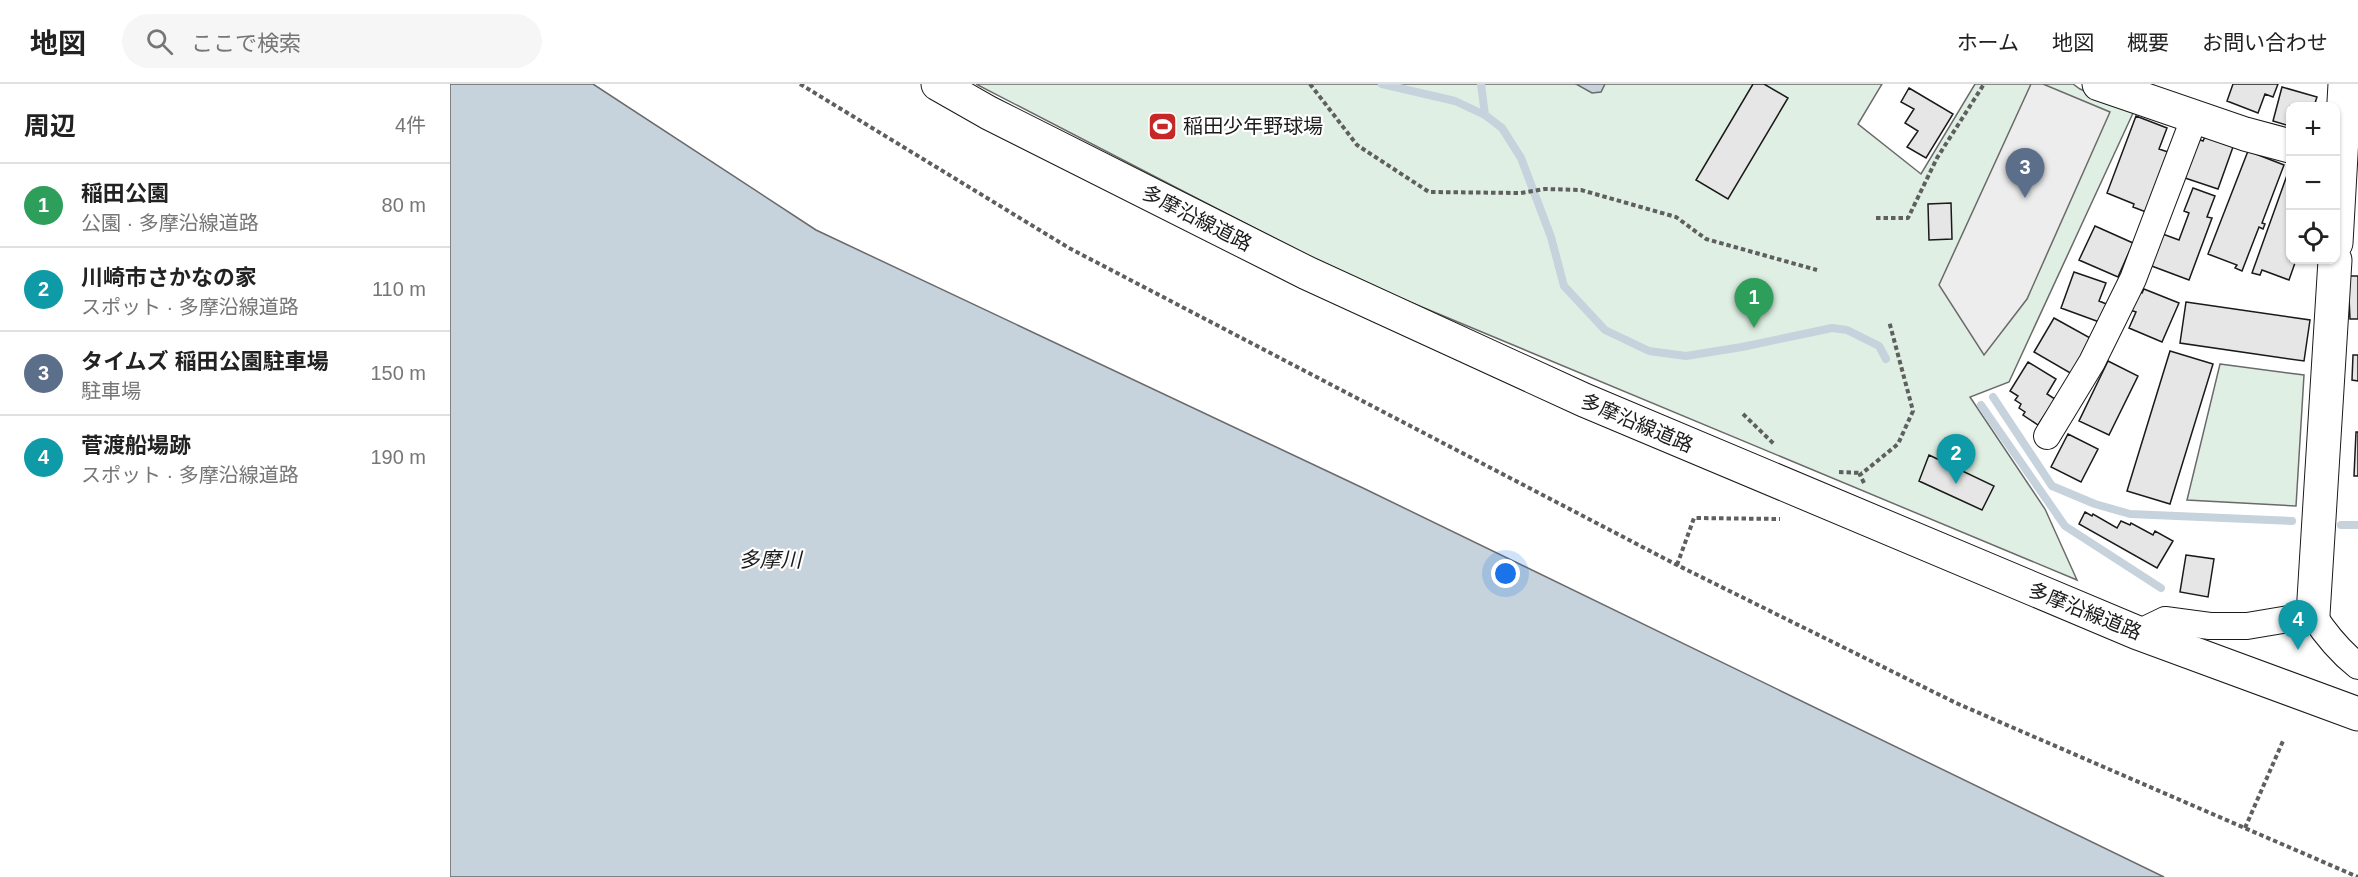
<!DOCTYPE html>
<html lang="ja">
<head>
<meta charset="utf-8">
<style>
  :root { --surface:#fff; --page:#f6f6f6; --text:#222; --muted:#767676; --line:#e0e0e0; --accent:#2563eb }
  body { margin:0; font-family:Helvetica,"Noto Sans JP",sans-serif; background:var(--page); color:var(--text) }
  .controls { position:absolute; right:18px; top:18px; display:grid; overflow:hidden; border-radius:12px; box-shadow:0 2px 4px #0004 }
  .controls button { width:54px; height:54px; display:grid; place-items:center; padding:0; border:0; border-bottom:2px solid var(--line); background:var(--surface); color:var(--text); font:30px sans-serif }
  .you { position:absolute; left:1056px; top:490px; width:21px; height:21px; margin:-15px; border:4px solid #fff; border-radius:50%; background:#1a73e8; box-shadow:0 0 0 9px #1a73e833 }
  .badge { display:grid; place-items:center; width:39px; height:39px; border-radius:50%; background:var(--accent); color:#fff; font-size:20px; font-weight:700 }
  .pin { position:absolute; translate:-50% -50px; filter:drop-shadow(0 2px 3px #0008) }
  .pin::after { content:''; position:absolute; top:32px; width:21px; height:18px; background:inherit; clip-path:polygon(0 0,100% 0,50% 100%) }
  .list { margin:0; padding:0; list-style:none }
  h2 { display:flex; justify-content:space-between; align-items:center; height:78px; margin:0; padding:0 24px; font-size:26px }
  h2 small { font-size:20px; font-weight:400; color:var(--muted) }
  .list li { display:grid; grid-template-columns:39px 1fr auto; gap:18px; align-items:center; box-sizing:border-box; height:84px; padding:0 24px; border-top:2px solid var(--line) }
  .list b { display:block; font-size:22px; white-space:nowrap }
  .list p { margin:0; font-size:20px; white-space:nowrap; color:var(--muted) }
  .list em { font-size:20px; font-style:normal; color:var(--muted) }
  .icon { flex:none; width:33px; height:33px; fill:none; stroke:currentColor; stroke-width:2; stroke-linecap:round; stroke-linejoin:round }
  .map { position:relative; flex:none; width:1908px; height:793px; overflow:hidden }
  header { display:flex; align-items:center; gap:36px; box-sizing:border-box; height:84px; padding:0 30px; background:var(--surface); border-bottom:2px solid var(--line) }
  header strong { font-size:28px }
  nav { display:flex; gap:33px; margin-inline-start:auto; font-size:21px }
  .search { width:420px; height:54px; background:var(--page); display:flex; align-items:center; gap:15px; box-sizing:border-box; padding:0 21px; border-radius:33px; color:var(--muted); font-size:22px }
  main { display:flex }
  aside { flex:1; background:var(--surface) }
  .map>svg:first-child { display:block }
  .green { fill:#e0efe3; stroke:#6a6a6a; stroke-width:1.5 }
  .parking { fill:#ededed; stroke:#6a6a6a; stroke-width:1.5 }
  .water { fill:#c6d2dc; stroke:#6a6a6a; stroke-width:1.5 }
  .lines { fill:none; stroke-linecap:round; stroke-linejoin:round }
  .stream { stroke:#c6d2dc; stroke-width:8 }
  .building { fill:#e6e6e6; stroke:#1a1a1a; stroke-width:1.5 }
  .street-casing { stroke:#1a1a1a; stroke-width:28 }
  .secondary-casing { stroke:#1a1a1a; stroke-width:35 }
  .path { stroke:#5f5f5f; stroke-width:4; stroke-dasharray:4.5 3; stroke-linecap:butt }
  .street { stroke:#fff; stroke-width:26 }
  .secondary { stroke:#fff; stroke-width:33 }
  .labels { text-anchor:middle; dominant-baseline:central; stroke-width:4.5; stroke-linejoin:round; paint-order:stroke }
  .poi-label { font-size:20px; fill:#1a1a1a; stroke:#fff; text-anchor:start }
  .street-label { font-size:20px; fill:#1a1a1a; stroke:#fff }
  .water-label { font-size:21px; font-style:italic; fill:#1a1a1a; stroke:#fff }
</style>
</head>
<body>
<header>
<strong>地図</strong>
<div class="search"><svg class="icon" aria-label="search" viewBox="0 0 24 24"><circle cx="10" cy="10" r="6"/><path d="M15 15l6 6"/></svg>ここで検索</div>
<nav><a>ホーム</a><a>地図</a><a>概要</a><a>お問い合わせ</a></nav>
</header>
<main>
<aside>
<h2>周辺<small>4件</small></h2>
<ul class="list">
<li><span class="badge" style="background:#2e9e5b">1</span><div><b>稲田公園</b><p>公園 · 多摩沿線道路</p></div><em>80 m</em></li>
<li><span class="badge" style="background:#0f9aa8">2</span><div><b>川崎市さかなの家</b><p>スポット · 多摩沿線道路</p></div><em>110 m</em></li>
<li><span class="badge" style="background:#5c6f8a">3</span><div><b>タイムズ 稲田公園駐車場</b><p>駐車場</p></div><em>150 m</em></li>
<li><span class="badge" style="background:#0f9aa8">4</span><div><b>菅渡船場跡</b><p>スポット · 多摩沿線道路</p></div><em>190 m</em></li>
</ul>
</aside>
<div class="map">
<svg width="1908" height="793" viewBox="0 0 1908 793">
  <rect width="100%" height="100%" fill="#fff"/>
  <!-- green -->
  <path class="green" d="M 526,0 L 1432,0 L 1408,40 L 1471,90 L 1525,0 L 1623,0 L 1630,5 L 1684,27 L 1559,298 L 1520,313 L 1595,425 L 1627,496 L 895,191 Z
    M 1770,280 L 1854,291 L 1846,422 L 1737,416 Z"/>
  <!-- parking -->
  <path class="parking" d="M 1581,0 L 1593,0 L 1660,28 L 1577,215 L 1534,271 L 1489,201 Z"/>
  <!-- water -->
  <path class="water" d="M 0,0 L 143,0 L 366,146 L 913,404 L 1714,793 L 0,793 Z
    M 1126,0 L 1155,0 L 1151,8 L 1142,9 Z"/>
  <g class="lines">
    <!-- stream -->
    <path class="stream" d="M 932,0 L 1005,17 L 1035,31 L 1052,44 L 1071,74 L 1101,153 L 1114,202 L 1155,246 L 1199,267 L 1236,272 L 1292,263 L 1382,244 L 1397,246 L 1429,262 L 1436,275
      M 1031,0 L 1035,31
      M 1543,313 L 1602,402 L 1645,420 L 1680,430 L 1842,437
      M 1531,321 L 1615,442 L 1711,504
      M 1891,441 L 1908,441"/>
  </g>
  <!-- building -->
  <path class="building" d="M 1303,0 L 1314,0 L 1338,14 L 1278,115 L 1246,96 Z
    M 1783,0 L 1828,0 L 1823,13 L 1815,10 L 1808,29 L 1777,17 Z
    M 1832,3 L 1867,13 L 1864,22 L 1840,22 L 1840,42 L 1823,37 Z
    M 1459,4 L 1503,30 L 1476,74 L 1457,63 L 1468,47 L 1455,39 L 1464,25 L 1451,18 Z
    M 1686,32 L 1717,44 L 1709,65 L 1718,68 L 1696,128 L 1683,123 L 1684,120 L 1657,109 Z
    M 1755,53 L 1783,63 L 1768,105 L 1735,94 L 1748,55 L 1753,57 Z
    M 1798,67 L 1834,81 L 1812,139 L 1815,140 L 1813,145 L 1809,143 L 1792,187 L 1785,184 L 1787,181 L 1758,170 Z
    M 1840,83 L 1840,176 L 1846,176 L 1839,196 L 1812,186 L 1810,191 L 1802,189 Z
    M 1743,104 L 1765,112 L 1757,133 L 1762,134 L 1739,196 L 1699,181 L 1710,149 L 1729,156 L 1739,129 L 1734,127 Z
    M 1501,119 L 1502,155 L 1479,156 L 1478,120 Z
    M 1645,142 L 1683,159 L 1668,193 L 1629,176 Z
    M 1624,188 L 1656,199 L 1649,217 L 1659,221 L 1652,239 L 1611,224 Z
    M 1898,192 L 1908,192 L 1908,235 L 1900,235 Z
    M 1694,205 L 1729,219 L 1712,258 L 1679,244 L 1686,228 L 1680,226 L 1688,207 L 1692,209 Z
    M 1736,218 L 1860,236 L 1854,277 L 1730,259 Z
    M 1604,234 L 1642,255 L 1622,290 L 1584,268 Z
    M 1720,267 L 1763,280 L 1720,420 L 1677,407 Z
    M 1903,271 L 1908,271 L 1908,297 L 1902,296 Z
    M 1658,277 L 1688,292 L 1659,351 L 1629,337 Z
    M 1578,278 L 1606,295 L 1597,310 L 1605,315 L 1588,341 L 1573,331 L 1575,328 L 1569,324 L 1571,320 L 1565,316 L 1568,312 L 1560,307 Z
    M 1906,348 L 1908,348 L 1908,392 L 1904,392 Z
    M 1618,350 L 1648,365 L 1631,398 L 1601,383 Z
    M 1479,371 L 1544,402 L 1532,426 L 1469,397 Z
    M 1635,428 L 1642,432 L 1643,430 L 1667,444 L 1671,437 L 1680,441 L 1681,439 L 1703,451 L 1705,447 L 1723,457 L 1707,484 L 1629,440 Z
    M 1736,471 L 1764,475 L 1758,513 L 1730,508 Z"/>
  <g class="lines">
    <defs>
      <path id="street" d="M 1597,352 L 1642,278 L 1683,195 L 1745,32
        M 1688,549 L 1715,536 L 1760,542 L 1797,542 L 1863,531 C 1876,551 1889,567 1908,582"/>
      <path id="secondary" d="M 488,0 L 539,29 L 857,189 L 1134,316 L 1688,549 L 1908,630
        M 1649,0 L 1795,50 L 1840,62
        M 1886,159 L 1895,0
        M 1863,531 L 1885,176"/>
    </defs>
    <!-- street casing -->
    <use href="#street" class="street-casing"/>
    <!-- secondary casing -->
    <use href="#secondary" class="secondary-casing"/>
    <!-- path -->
    <path class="path" d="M 350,0 L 619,164 L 1227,481 L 1506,619 L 1908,793
      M 860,0 L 907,61 L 979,108 L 1071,109 L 1095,105 L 1131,106 L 1226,133 L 1256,155 L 1367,186
      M 1426,134 L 1458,134 L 1487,74 L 1534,0
      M 1293,330 L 1325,361
      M 1389,388 L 1412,389
      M 1414,399 L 1410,391 L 1448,360 L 1463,327 L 1439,237
      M 1227,481 L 1244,434 L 1330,435
      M 1795,744 L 1833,657"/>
    <!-- street -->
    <use href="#street" class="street"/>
    <!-- secondary -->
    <use href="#secondary" class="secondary"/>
  </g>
  <!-- icons -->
  <defs>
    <symbol id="stadium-square" viewBox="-11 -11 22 22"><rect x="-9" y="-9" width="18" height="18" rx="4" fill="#c62828" stroke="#fff"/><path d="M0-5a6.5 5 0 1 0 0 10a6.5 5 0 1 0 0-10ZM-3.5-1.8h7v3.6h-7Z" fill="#fff"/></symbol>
  </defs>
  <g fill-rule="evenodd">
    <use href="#stadium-square" x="696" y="26" width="33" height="33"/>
  </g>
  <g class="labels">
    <!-- poi labels -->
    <g class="poi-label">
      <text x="733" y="42">稲田少年野球場</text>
    </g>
    <!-- street labels -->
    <g class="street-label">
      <text transform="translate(747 134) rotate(27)">多摩沿線道路</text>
      <text transform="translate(1187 339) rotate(23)">多摩沿線道路</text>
      <text transform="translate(1635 527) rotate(22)">多摩沿線道路</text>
    </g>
    <!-- water labels -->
    <g class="water-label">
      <text x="320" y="475">多摩川</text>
    </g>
  </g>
</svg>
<div class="controls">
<button>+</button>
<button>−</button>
<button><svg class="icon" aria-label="locate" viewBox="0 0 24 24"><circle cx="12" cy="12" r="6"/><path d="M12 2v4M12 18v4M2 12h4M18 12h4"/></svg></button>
</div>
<div class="you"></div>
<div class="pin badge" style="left:1304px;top:244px;background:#2e9e5b">1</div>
<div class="pin badge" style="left:1506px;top:400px;background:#0f9aa8">2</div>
<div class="pin badge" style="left:1575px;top:114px;background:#5c6f8a">3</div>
<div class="pin badge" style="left:1848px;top:566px;background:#0f9aa8">4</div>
</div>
</main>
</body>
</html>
